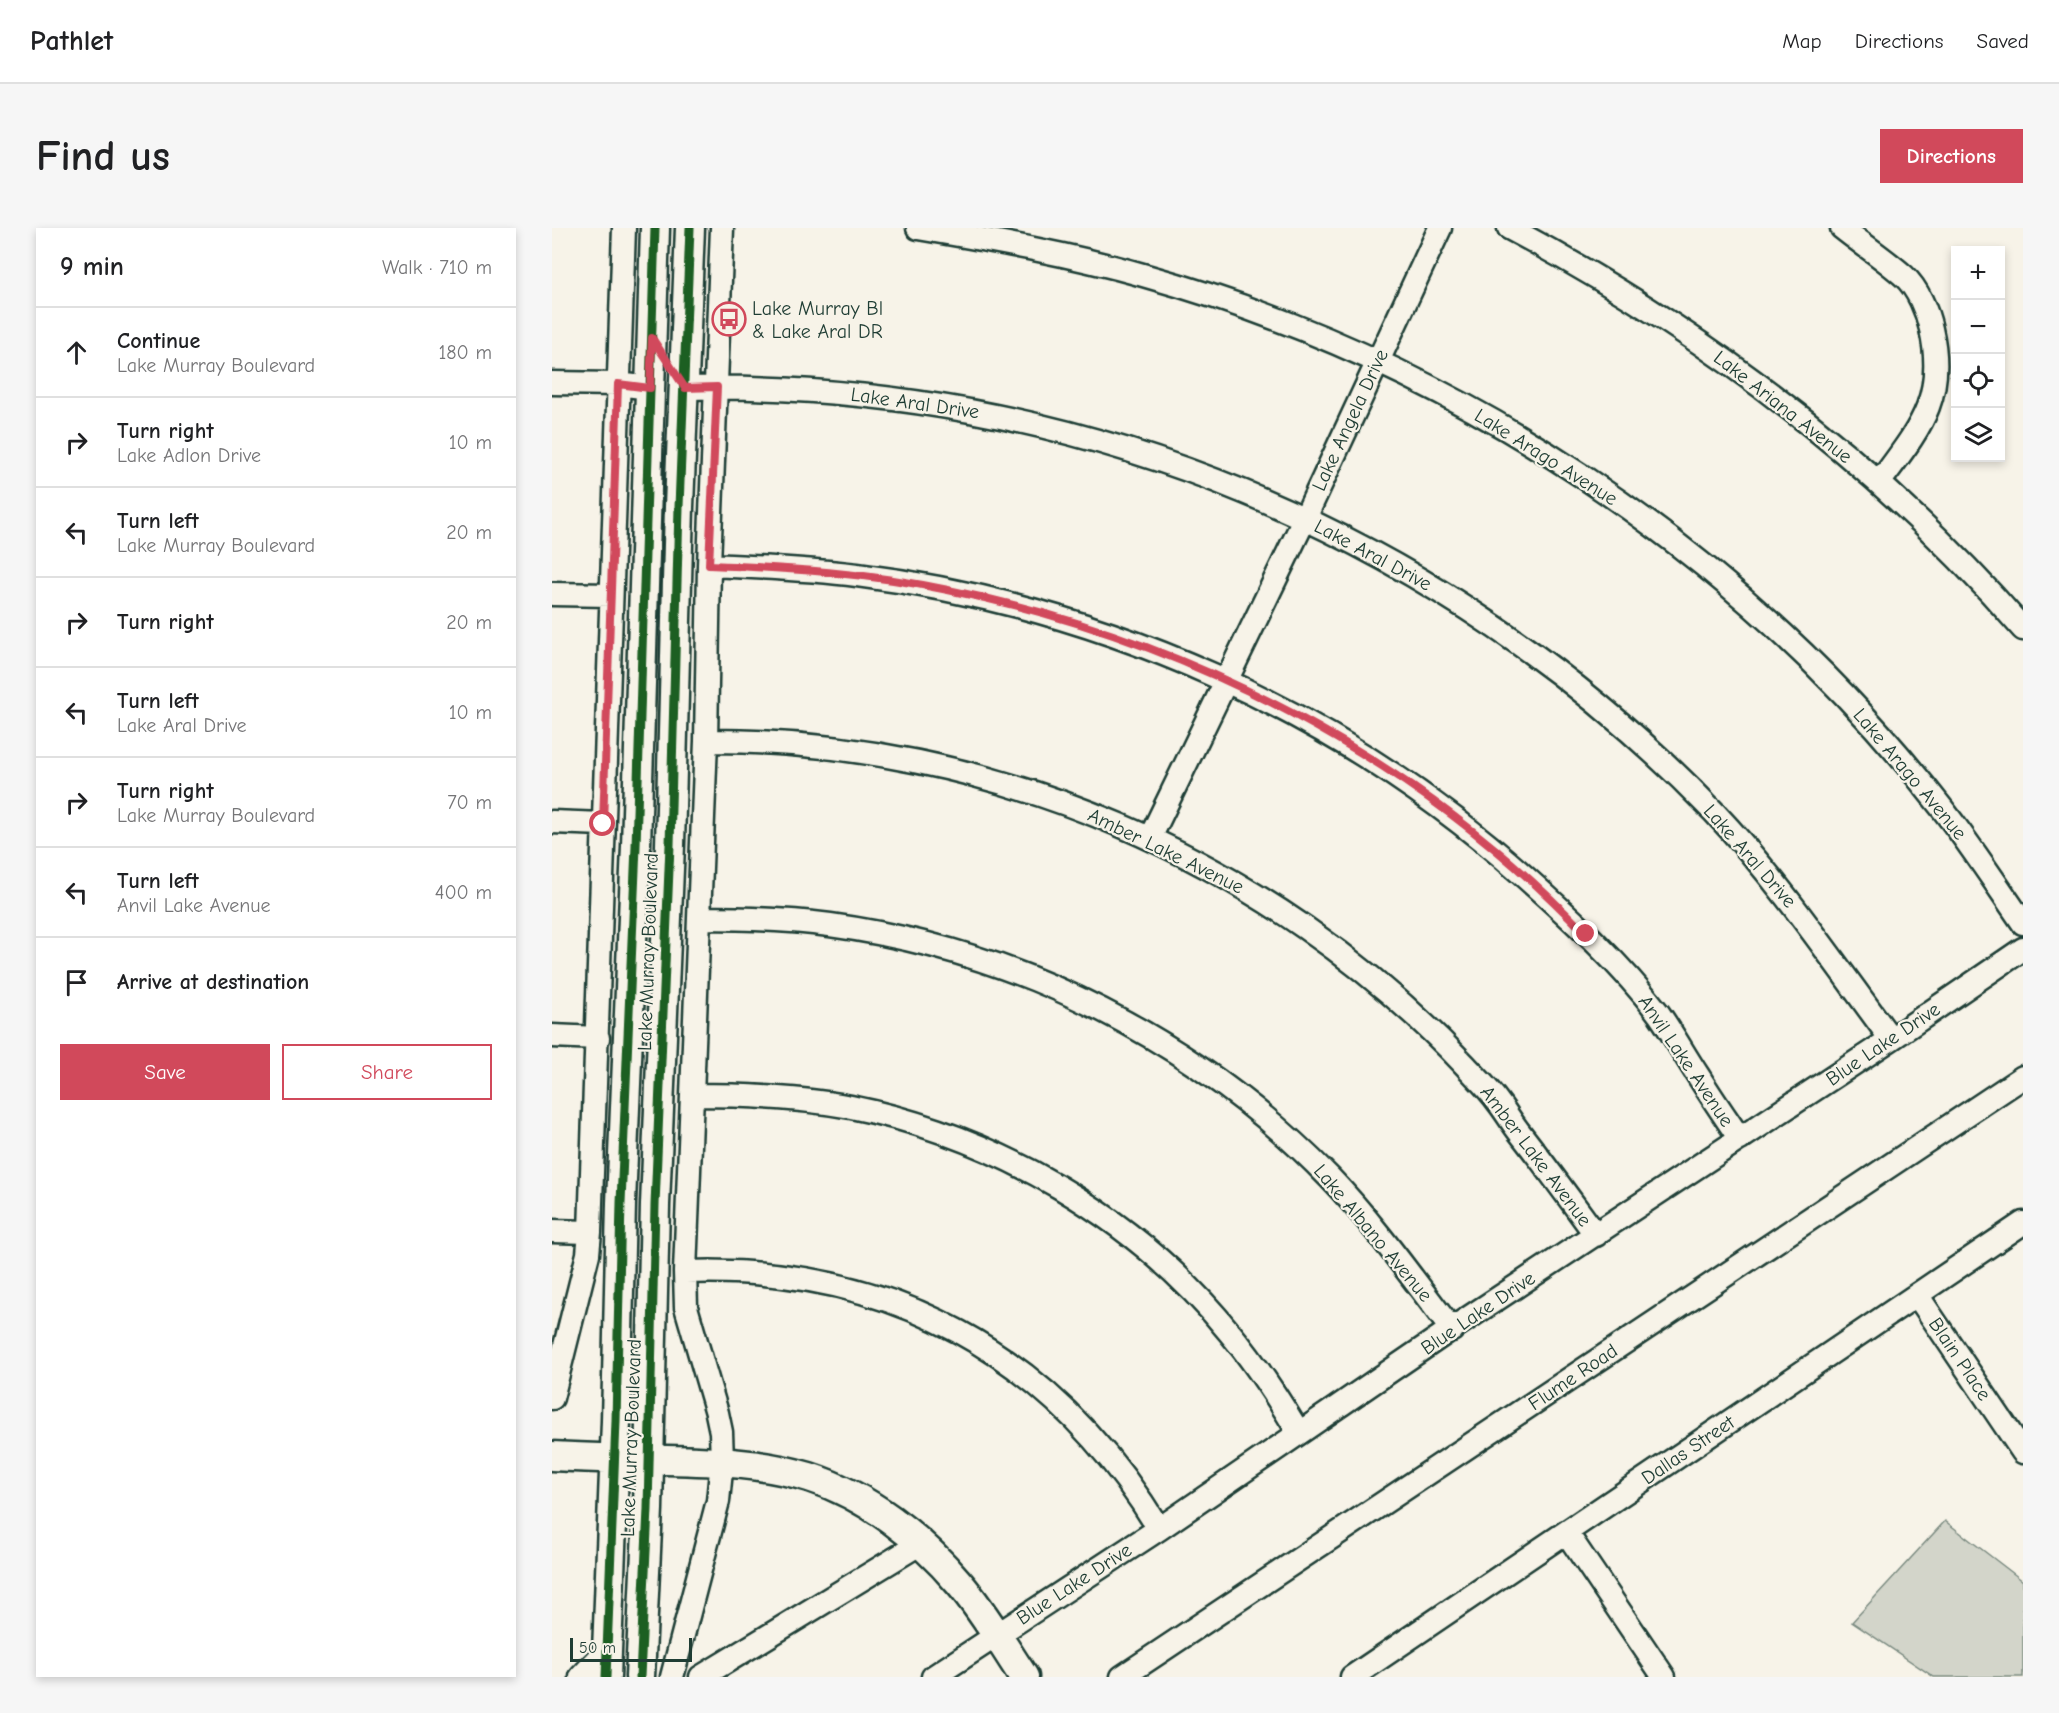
<!DOCTYPE html>
<html lang="en">
<head>
<meta charset="utf-8">
<style>
  :root { --surface:#fff; --page:#f6f6f6; --text:#202124; --muted:#757577; --line:#e0e0e0; --accent:#d1495b }
  body { margin:0; font-family:"Comic Neue",sans-serif; background:var(--page); color:var(--text) }
  .controls { position:absolute; right:18px; top:18px; display:grid; overflow:hidden; border-radius:0px; box-shadow:0 3px 9px #0003 }
  .controls button { width:54px; height:54px; display:grid; place-items:center; padding:0; border:0; border-bottom:2px solid var(--line); background:var(--surface); color:var(--text); font:30px sans-serif }
  .scale { position:absolute; left:18px; bottom:15px; width:122px; box-sizing:border-box; padding-left:6px; border:3px solid #1f3d34; border-top:0; font-size:16px; line-height:21px; white-space:nowrap; color:#1f3d34; -webkit-text-stroke:4px #f7f3e8; paint-order:stroke }
  .stop { position:absolute; width:18px; height:18px; margin:-14px; border:4px solid #d1495b; border-radius:50%; background:#fff }
  .stop.end { background:#d1495b; border-color:#fff; box-shadow:0 2px 6px #0008 }
  .list { margin:0; padding:0; list-style:none }
  h2 { display:flex; justify-content:space-between; align-items:center; height:78px; margin:0; padding:0 24px; font-size:26px }
  h2 small { font-size:20px; font-weight:400; color:var(--muted) }
  .list li { display:grid; grid-template-columns:39px 1fr auto; gap:18px; align-items:center; box-sizing:border-box; height:90px; padding:0 24px; border-top:2px solid var(--line) }
  .list b { display:block; font-size:22px; white-space:nowrap }
  .list p { margin:0; font-size:20px; white-space:nowrap; color:var(--muted) }
  .list em { font-size:20px; font-style:normal; color:var(--muted) }
  .actions { display:flex; gap:12px; padding:18px 24px }
  .actions a { flex:1; padding:14px 0; border:2px solid var(--accent); border-radius:0px; text-align:center; font-size:21px; color:var(--accent) }
  .actions .main { background:var(--accent); color:#fff }
  .icon { flex:none; width:33px; height:33px; fill:none; stroke:currentColor; stroke-width:2; stroke-linecap:round; stroke-linejoin:round }
  .map { position:relative; flex:none; width:1471px; height:1449px; overflow:hidden; border-radius:0px }
  header { display:flex; align-items:center; gap:36px; box-sizing:border-box; height:84px; padding:0 30px; background:var(--surface); border-bottom:2px solid var(--line) }
  header strong { font-size:28px }
  nav { display:flex; gap:33px; margin-inline-start:auto; font-size:21px }
  .intro { display:flex; align-items:center; justify-content:space-between; box-sizing:border-box; height:144px; padding:0 36px }
  h1 { margin:0; font-size:42px }
  .button { padding:15px 27px; border-radius:0px; background:var(--accent); color:#fff; font-size:21px; font-weight:700 }
  main { display:flex; gap:36px; padding:0 36px }
  aside { flex:1; background:var(--surface); border-radius:0px; box-shadow:0 3px 9px #0003 }
  .map>svg:first-child { display:block }
  .green { fill:#d3d5ca; stroke:#79897f; stroke-width:1.5 }
  .lines { fill:none; stroke-linecap:round; stroke-linejoin:round }
  .minor-casing { stroke:#1f3d34; stroke-width:27 }
  .major-casing { stroke:#1f3d34; stroke-width:33 }
  .minor { stroke:#f7f3e8; stroke-width:22 }
  .major { stroke:#f7f3e8; stroke-width:28 }
  .cycleway-casing { stroke:#f7f3e8; stroke-width:13 }
  .cycleway { stroke:#1b5e20; stroke-width:9 }
  .route { stroke:#d1495b; stroke-width:8 }
  .labels { text-anchor:middle; dominant-baseline:central; stroke-width:4.5; stroke-linejoin:round; paint-order:stroke }
  .poi-label { font-size:20px; fill:#1f3d34; stroke:#f7f3e8; text-anchor:start }
  .street-label { font-size:20px; fill:#1f3d34; stroke:#f7f3e8 }
</style>
</head>
<body>
<header>
<strong>Pathlet</strong>
<nav><a>Map</a><a>Directions</a><a>Saved</a></nav>
</header>
<div class="intro"><h1>Find us</h1><a class="button">Directions</a></div>
<main>
<aside>
<h2>9 min<small>Walk · 710 m</small></h2>
<ul class="list">
<li><svg class="icon" aria-label="ahead" viewBox="0 0 24 24"><path d="M12 20V5M6 11l6-6 6 6"/></svg><div><b>Continue</b><p>Lake Murray Boulevard</p></div><em>180 m</em></li>
<li><svg class="icon" aria-label="right" viewBox="0 0 24 24"><path d="M7 20v-9h11M14 6l5 5-5 5"/></svg><div><b>Turn right</b><p>Lake Adlon Drive</p></div><em>10 m</em></li>
<li><svg class="icon" aria-label="left" viewBox="0 0 24 24"><path d="M17 20v-9H6M10 6l-5 5 5 5"/></svg><div><b>Turn left</b><p>Lake Murray Boulevard</p></div><em>20 m</em></li>
<li><svg class="icon" aria-label="right" viewBox="0 0 24 24"><path d="M7 20v-9h11M14 6l5 5-5 5"/></svg><div><b>Turn right</b></div><em>20 m</em></li>
<li><svg class="icon" aria-label="left" viewBox="0 0 24 24"><path d="M17 20v-9H6M10 6l-5 5 5 5"/></svg><div><b>Turn left</b><p>Lake Aral Drive</p></div><em>10 m</em></li>
<li><svg class="icon" aria-label="right" viewBox="0 0 24 24"><path d="M7 20v-9h11M14 6l5 5-5 5"/></svg><div><b>Turn right</b><p>Lake Murray Boulevard</p></div><em>70 m</em></li>
<li><svg class="icon" aria-label="left" viewBox="0 0 24 24"><path d="M17 20v-9H6M10 6l-5 5 5 5"/></svg><div><b>Turn left</b><p>Anvil Lake Avenue</p></div><em>400 m</em></li>
<li><svg class="icon" aria-label="arrive" viewBox="0 0 24 24"><path d="M6 21V4h12l-3 4 3 4H6"/></svg><div><b>Arrive at destination</b></div></li>
</ul>
<div class="actions"><a class="main">Save</a><a>Share</a></div>
</aside>
<div class="map">
<svg width="1471" height="1449" viewBox="0 0 1471 1449">
  <rect width="100%" height="100%" fill="#f7f3e8"/>
  <filter id="ink" filterUnits="userSpaceOnUse"><feTurbulence type="fractalNoise" baseFrequency=".0167" numOctaves="2"/><feDisplacementMap in="SourceGraphic" scale="12" xChannelSelector="R" yChannelSelector="G"/><feConvolveMatrix kernelMatrix="1 2 1 2 8 2 1 2 1" color-interpolation-filters="sRGB"/></filter>
  <g filter="url(#ink)">
    <!-- green -->
    <path class="green" d="M 1393,1293 L 1471,1353 L 1471,1449 L 1382,1449 L 1300,1394 Z"/>
    <g class="lines">
      <defs>
        <path id="minor" d="M 366,0 C 442,13 517,26 591,47 C 903,134 1190,323 1389,579 C 1418,616 1444,656 1471,695
          M 957,0 C 1151,103 1327,235 1471,401
          M 1290,0 C 1310,16 1333,31 1352,48 C 1366,61 1375,83 1379,101 C 1395,171 1366,202 1327,255
          M 0,155 L 66,156 L 98,160
          M 133,160 C 520,151 894,305 1162,584 C 1229,655 1281,733 1339,811
          M 157,337 C 207,339 256,341 305,347 C 551,378 788,483 973,649 C 1020,691 1069,736 1107,786 C 1121,806 1133,828 1147,849 C 1160,870 1174,890 1188,911
          M 0,366 L 59,367
          M 154,513 C 439,511 719,631 914,838 C 925,850 937,861 946,874 C 954,884 960,895 968,905 C 994,938 1019,973 1044,1007
          M 0,594 L 51,596
          M 598,610 L 753,290 L 888,0
          M 147,690 C 190,690 234,691 278,697 C 468,723 644,812 778,950 C 823,997 860,1050 900,1102
          M 0,808 L 46,810
          M 140,867 C 194,867 246,869 299,879 C 444,908 584,989 678,1105 C 704,1136 726,1170 747,1205
          M 0,1003 L 38,1004
          M 133,1044 C 338,1036 501,1126 607,1301
          M 1365,1067 L 1471,1224
          M 0,1170 L 36,1026 L 38,1004 L 72,0
          M 1014,1304 L 1112,1449
          M 29,1449 L 55,1422
          M 120,1449 L 166,1273 L 170,1233 L 169,1204 L 165,1185 L 134,1079 L 133,1044 L 154,513 L 157,337 L 170,0
          M 149,1449 L 369,1315
          M 381,1449 L 607,1301 L 895,1104 L 1339,811 L 1471,721
          M 570,1449 L 1471,849
          M 800,1449 L 1471,995"/>
        <path id="major" d="M 0,1228 C 38,1230 76,1231 114,1232 C 162,1233 211,1235 257,1249 C 316,1268 368,1309 407,1355 C 432,1384 451,1418 472,1449
          M 54,1449 L 64,1193 L 69,975 L 84,618 L 103,0
          M 88,1449 L 96,1281 L 103,977 L 118,617 L 127,279 L 138,0"/>
      </defs>
      <!-- minor casing -->
      <use href="#minor" class="minor-casing"/>
      <!-- major casing -->
      <use href="#major" class="major-casing"/>
      <!-- minor -->
      <use href="#minor" class="minor"/>
      <!-- major -->
      <use href="#major" class="major"/>
      <defs>
        <path id="cycleway" d="M 54,1449 L 64,1193 L 69,975 L 84,618 L 103,0
          M 88,1449 L 96,1281 L 103,977 L 118,617 L 127,279 L 138,0"/>
      </defs>
      <!-- cycleway casing -->
      <use href="#cycleway" class="cycleway-casing"/>
      <!-- cycleway -->
      <use href="#cycleway" class="cycleway"/>
    </g>
  </g>
  <g class="lines" filter="url(#ink)">
    <!-- route -->
    <path class="route" d="M 51,596 L 66,156 L 98,160 L 100,110 L 133,160 L 165,159 L 157,337 C 237,340 317,345 396,362 C 635,410 864,529 1034,706"/>
  </g>
  <!-- icons -->
  <defs>
    <symbol id="bus-ring" viewBox="-11 -11 22 22"><circle r="9.5" fill="#f7f3e8" stroke="#d1495b" stroke-width="1.5"/><path d="M-5-6H5V4H4V6H2V4H-2V6H-4V4H-5ZM-3.5-4V0h7V-4ZM-3.5 1.2v1.5H-2V1.2ZM2 1.2v1.5H3.5V1.2Z" fill="#d1495b"/></symbol>
  </defs>
  <g fill-rule="evenodd">
    <use href="#bus-ring" x="158" y="72" width="38" height="38"/>
  </g>
  <g class="labels">
    <!-- poi labels -->
    <g class="poi-label">
      <text x="200" y="80">Lake Murray Bl<tspan x="200" dy="23">&amp; Lake Aral DR</tspan></text>
    </g>
    <!-- street labels -->
    <g class="street-label">
      <text transform="translate(363 175) rotate(8)">Lake Aral Drive</text>
      <text transform="translate(1231 179) rotate(38)">Lake Ariana Avenue</text>
      <text transform="translate(798 192) rotate(-65)">Lake Angela Drive</text>
      <text transform="translate(994 229) rotate(32)">Lake Arago Avenue</text>
      <text transform="translate(821 327) rotate(28)">Lake Aral Drive</text>
      <text transform="translate(1358 546) rotate(50)">Lake Arago Avenue</text>
      <text transform="translate(614 623) rotate(26)">Amber Lake Avenue</text>
      <text transform="translate(1198 628) rotate(49)">Lake Aral Drive</text>
      <text transform="translate(96 724) rotate(-88)">Lake Murray Boulevard</text>
      <text transform="translate(1331 816) rotate(-34)">Blue Lake Drive</text>
      <text transform="translate(1134 833) rotate(56)">Anvil Lake Avenue</text>
      <text transform="translate(984 928) rotate(53)">Amber Lake Avenue</text>
      <text transform="translate(821 1005) rotate(50)">Lake Albano Avenue</text>
      <text transform="translate(926 1085) rotate(-34)">Blue Lake Drive</text>
      <text transform="translate(1408 1131) rotate(56)">Blain Place</text>
      <text transform="translate(1021 1149) rotate(-34)">Flume Road</text>
      <text transform="translate(79 1210) rotate(-88)">Lake Murray Boulevard</text>
      <text transform="translate(1136 1222) rotate(-34)">Dallas Street</text>
      <text transform="translate(522 1356) rotate(-33)">Blue Lake Drive</text>
    </g>
  </g>
</svg>
<div class="controls">
<button>+</button>
<button>−</button>
<button><svg class="icon" aria-label="locate" viewBox="0 0 24 24"><circle cx="12" cy="12" r="6"/><path d="M12 2v4M12 18v4M2 12h4M18 12h4"/></svg></button>
<button><svg class="icon" aria-label="layers" viewBox="0 0 24 24"><path d="M12 4l9 5-9 5-9-5zM3 14l9 5 9-5"/></svg></button>
</div>
<div class="scale">50 m</div>
<div class="stop" style="left:51px;top:596px"></div>
<div class="stop end" style="left:1034px;top:706px"></div>
</div>
</main>
</body>
</html>
